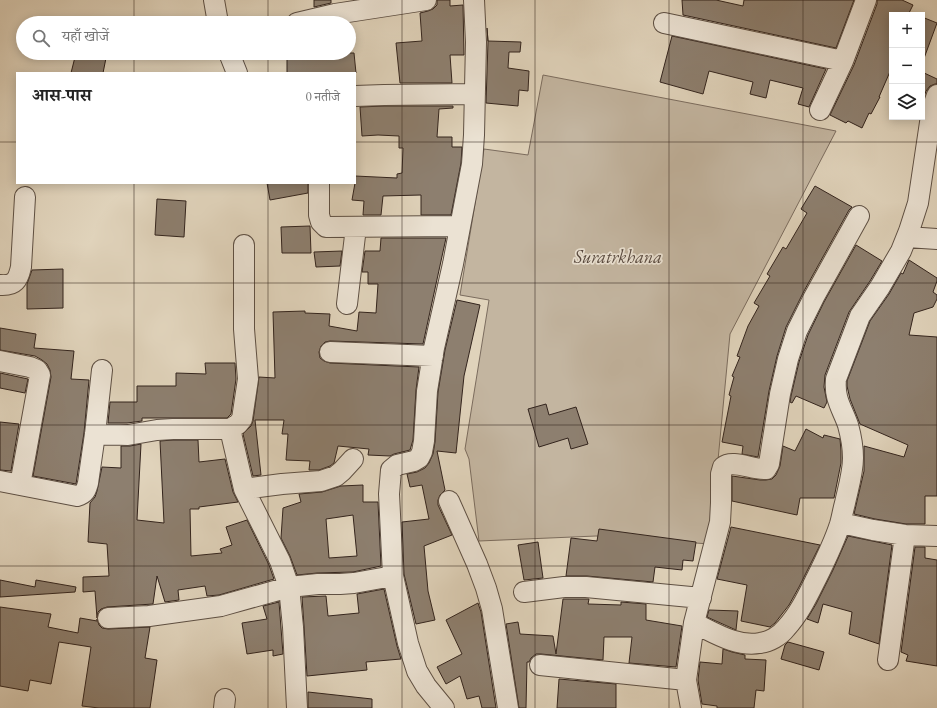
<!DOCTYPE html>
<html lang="hi">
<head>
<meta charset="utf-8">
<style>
  :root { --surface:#fff; --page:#f6f6f6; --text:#222; --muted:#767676; --line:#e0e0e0 }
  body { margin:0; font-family:"EB Garamond","Noto Serif Devanagari",serif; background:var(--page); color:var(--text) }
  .controls { position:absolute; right:12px; top:12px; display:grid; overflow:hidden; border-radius:0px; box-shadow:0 2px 10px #0003 }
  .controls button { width:36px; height:36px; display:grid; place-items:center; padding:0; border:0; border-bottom:1px solid var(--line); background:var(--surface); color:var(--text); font:20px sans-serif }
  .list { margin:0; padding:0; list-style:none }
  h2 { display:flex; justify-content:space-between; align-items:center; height:52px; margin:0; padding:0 16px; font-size:17px }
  h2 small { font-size:13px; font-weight:400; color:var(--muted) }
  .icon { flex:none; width:22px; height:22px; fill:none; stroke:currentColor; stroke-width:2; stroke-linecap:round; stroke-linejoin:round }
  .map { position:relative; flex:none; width:937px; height:708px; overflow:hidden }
  .search { position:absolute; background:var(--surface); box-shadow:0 2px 10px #0003; left:16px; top:16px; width:340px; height:44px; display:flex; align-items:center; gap:10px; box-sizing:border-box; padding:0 14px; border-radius:22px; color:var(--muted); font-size:15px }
  .panel { position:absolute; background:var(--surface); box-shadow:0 2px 10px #0003; left:16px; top:72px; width:340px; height:112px; border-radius:0px }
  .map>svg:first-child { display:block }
  .green { fill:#c3b5a0; stroke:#7b6c5e }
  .building { fill:#8d7f6f; stroke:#33241d; fill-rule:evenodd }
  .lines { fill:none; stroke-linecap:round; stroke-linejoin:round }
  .minor-casing { stroke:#5e5044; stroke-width:22 }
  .minor { stroke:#ebe2d3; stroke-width:20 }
  .grid { fill:none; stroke:#33241d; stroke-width:1; stroke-opacity:0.55 }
  .labels { text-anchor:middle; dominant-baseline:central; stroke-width:3.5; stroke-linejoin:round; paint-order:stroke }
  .park-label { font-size:18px; font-style:italic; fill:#57483e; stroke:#ebe2d3 }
</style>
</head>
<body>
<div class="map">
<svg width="937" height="708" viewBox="0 0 937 708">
  <rect width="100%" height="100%" fill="#e0d3bb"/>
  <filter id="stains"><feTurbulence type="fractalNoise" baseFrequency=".005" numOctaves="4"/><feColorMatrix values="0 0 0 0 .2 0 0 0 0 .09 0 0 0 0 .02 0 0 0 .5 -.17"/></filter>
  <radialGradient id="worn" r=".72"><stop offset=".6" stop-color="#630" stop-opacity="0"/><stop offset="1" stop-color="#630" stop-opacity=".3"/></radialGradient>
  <!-- green -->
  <path class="green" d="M 543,75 L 836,131 L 730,334 L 710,544 L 596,536 L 479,541 L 469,459 L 465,449 L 489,300 L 460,295 L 484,149 L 528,155 Z"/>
  <!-- building -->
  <path class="building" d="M 314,0 L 331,0 L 331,3 L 314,7 Z
    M 437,0 L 450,0 L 450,6 L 463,5 L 464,55 L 450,55 L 452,83 L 400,83 L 396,43 L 422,41 L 420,13 L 428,11 L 433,9 L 437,5 Z
    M 682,0 L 716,0 L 743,6 L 744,0 L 854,0 L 836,48 L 683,15 Z
    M 877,0 L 902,0 L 913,5 L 908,15 L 892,15 L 892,67 L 879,97 L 880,97 L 871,114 L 869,113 L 862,128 L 848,121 L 846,123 L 830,115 L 854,65 L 877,4 Z
    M 922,17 L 937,23 L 923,61 L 922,60 Z
    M 487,28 L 488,41 L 521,42 L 520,52 L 509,52 L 508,68 L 529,71 L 528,91 L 519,90 L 518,106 L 486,103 L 488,42 Z
    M 672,36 L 826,69 L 809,107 L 798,104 L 803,88 L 770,80 L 766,98 L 750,94 L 753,82 L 709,71 L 703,94 L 660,82 Z
    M 76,53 L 107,53 L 103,73 L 71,73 Z
    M 311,53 L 354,53 L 356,73 L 287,73 L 287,55 L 311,54 Z
    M 922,72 L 937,79 L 937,84 L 935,84 L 930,86 L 926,91 L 922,103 Z
    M 384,106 L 453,106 L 453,108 L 439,109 L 437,137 L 452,137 L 452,147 L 462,147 L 461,163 L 451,215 L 421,215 L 421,195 L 383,196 L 381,215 L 363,215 L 364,201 L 352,200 L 355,183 L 355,176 L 397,178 L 397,174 L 402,173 L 403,148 L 399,148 L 399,136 L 378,135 L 362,136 L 360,107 Z
    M 267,183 L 308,183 L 308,193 L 270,200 Z
    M 815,186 L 852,207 L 849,210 L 804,291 L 786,327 L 777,356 L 769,391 L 758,457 L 742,454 L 743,446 L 722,442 L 731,396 L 729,395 L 734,377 L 732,376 L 740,357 L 737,356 L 748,326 L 759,306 L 754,303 L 770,276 L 767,274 L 783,247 L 786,249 L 807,213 L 801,209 Z
    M 157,199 L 186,201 L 184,237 L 155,235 Z
    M 310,226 L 311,253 L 282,253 L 281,227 Z
    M 381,238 L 446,238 L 423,344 L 330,341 L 325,342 L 321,346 L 319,352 L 320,358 L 324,361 L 330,363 L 419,367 L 416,390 L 413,440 L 410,450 L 394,454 L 390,456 L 368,455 L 369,449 L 338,446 L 334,463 L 330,466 L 319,470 L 309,470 L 310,461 L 286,460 L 288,434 L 282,434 L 284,420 L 255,420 L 261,475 L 253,476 L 243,434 L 251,426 L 253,421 L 259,377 L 275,378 L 273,312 L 305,311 L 305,313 L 330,314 L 329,326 L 357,331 L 359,312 L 376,313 L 378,284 L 368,284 L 368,272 L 362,272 L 365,251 L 380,251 Z
    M 856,245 L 882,261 L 870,281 L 849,312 L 825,375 L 824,387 L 827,402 L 824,408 L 796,396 L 792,403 L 790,402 L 791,396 L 799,362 L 808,335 L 824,302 Z
    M 342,251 L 340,266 L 316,267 L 314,252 Z
    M 909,260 L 937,278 L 937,281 L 933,292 L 937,295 L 937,299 L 933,307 L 914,313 L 909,335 L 937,337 L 937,496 L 925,496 L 925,524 L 906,524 L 875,519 L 854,514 L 864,471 L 864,446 L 904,457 L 908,445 L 860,424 L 850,399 L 847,386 L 847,381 L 870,321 L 889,294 L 901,273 L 903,274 Z
    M 63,269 L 63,308 L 27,309 L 27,284 L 32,270 Z
    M 457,300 L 480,305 L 464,376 L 456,453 L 437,451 L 445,490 L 440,495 L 438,500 L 438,505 L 452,535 L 424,546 L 428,591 L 435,620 L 416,624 L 404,574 L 402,522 L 429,519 L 422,485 L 410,487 L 407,474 L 417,472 L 425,468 L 429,463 L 433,454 L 435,442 L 438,392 L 445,350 Z
    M 0,328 L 36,334 L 34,348 L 74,351 L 71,379 L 89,380 L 84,433 L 76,484 L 33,476 L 51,377 L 50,370 L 47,364 L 42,360 L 35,356 L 0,350 Z
    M 205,363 L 235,363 L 236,379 L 231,414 L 227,418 L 142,418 L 142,421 L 127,423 L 108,423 L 110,402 L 137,402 L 137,386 L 176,386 L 176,373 L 206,374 Z
    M 0,373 L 28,379 L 25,393 L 0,388 Z
    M 546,404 L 549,415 L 576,407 L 588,444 L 571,449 L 568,438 L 539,447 L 528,409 Z
    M 0,422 L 19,424 L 11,471 L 0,470 Z
    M 806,429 L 823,438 L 824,435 L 840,439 L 841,451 L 841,463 L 834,498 L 800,498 L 797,515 L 732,501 L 732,476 L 760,480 L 766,480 L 772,479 L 776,475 L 780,466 L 783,446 L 795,451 Z
    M 173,440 L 198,440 L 199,462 L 225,459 L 233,492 L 238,502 L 199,507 L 199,509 L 190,509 L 191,556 L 222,553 L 220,549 L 232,545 L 226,527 L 247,520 L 269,565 L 274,579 L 219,595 L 207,596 L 205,586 L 178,590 L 179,600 L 165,602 L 157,576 L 153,604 L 107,607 L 101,609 L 98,612 L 97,618 L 95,591 L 83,592 L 83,577 L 109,576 L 107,544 L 88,542 L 90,503 L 95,497 L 97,491 L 102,467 L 121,468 L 121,446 L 130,446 L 141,444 L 137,520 L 164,523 L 160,441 Z
    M 363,485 L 363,502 L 378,502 L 381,566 L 353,572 L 317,573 L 297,575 L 290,556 L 281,538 L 283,508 L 301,502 L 299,494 L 322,492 L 341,486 ZM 353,515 L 357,556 L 329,558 L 326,519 Z
    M 731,527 L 820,545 L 799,587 L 789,605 L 775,623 L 770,627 L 741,621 L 747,585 L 717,579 Z
    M 599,529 L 696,542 L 693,561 L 683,560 L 682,570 L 655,567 L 653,582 L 587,576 L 566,576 L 571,538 L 597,541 Z
    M 848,536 L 892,545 L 879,644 L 849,634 L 852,612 L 823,604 L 818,623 L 807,619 L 816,604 L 833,570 Z
    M 538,542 L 543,578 L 524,580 L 518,545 Z
    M 915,547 L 925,547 L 925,558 L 937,560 L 937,666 L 906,661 L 908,655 L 901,652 Z
    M 0,580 L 35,587 L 36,580 L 76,587 L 75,592 L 0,597 Z
    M 384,589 L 397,646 L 401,659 L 366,662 L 367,670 L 307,676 L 304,626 L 302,597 L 326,596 L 328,616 L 359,613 L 357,594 Z
    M 563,599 L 589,599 L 588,604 L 621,605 L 621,602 L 646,604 L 646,620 L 682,626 L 676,667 L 629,663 L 632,637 L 604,637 L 603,660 L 541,654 L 536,654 L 531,658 L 529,662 L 527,662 L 526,708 L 519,708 L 506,624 L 518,622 L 520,634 L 553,636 L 556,654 Z
    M 279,602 L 283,654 L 273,656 L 273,650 L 247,654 L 242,623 L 267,619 L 263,606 Z
    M 478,603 L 481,612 L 496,708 L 482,708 L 479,696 L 467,699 L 460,676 L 446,684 L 437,667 L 462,654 L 446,620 Z
    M 0,607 L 51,614 L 48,627 L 78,633 L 80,618 L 97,621 L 97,619 L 99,625 L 102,628 L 108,629 L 150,627 L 145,658 L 157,660 L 150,708 L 99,708 L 82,706 L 91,647 L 59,642 L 51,684 L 30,680 L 28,691 L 0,686 Z
    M 709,610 L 738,611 L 736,630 L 707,617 Z
    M 788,642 L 824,652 L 819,670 L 781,659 L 785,645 Z
    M 723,649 L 732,652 L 745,655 L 745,659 L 766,660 L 764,691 L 756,690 L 754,708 L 717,708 L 717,706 L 702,704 L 698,680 L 700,662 L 722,664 Z
    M 559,679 L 616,684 L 616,708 L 557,708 Z
    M 308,692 L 372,699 L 372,708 L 308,708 Z"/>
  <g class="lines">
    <defs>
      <path id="minor" d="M 214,0 L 218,23
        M 297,23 L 335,14 L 426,0
        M 664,23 L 843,61
        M 229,53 L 237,73
        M 355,96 L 384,95 L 475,94
        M 820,110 L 843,61 L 866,0
        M 319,183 L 319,215 L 321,222 L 326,227 L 460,226
        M 907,237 L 937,239
        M 0,285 C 15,286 18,280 21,267 L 25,197
        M 347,304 L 356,227
        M 330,352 L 433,356
        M 0,361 L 30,367 L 37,370 L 40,375 L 20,485
        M 230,429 L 244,489 L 280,561 L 289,587 L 293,627 L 297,708
        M 95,434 L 128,435 L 157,430 L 173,429 L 230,429 L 238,424 L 242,419 L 248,379 L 244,329 L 244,245
        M 0,481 L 77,496 C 85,494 86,490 88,483 L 95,434 L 102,370
        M 244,489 L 282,484 L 321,481 L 336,476 L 342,471 L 353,459
        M 449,501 L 477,564 L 486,588 L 492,609 L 508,708
        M 841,523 L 873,530 L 905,535 L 937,536
        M 524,592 L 564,587 L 586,587 L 701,598
        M 108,618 L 149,616 L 221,606 L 289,587 L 318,584 L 340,584 L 354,583 L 393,576
        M 694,623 C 715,633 736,647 760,643 C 769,642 780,636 786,628 C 799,614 807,597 816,579 C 825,561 834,543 840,524 C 842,517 843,510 845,503 C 848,489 853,473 853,458 C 853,447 851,436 848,425 C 842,408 834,399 836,379 L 860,316 L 880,287 L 901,251 L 909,231 L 918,203 L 932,109 L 937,95
        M 888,660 L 905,535
        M 540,665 L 686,680
        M 224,708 L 225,699
        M 444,708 L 426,686 L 417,671 L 408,643 L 393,576 L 389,494 L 391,470 L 397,465 L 414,461 L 419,458 L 422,452 L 424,441 L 427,391 L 434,348 L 453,264 L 472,164 L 474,135 L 476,42 L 474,0
        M 691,708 L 686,680 L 694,623 L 720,522 L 721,503 L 721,474 L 723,467 C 733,459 752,470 766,469 L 769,464 L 780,394 L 788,359 L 797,331 L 814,297 L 859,216"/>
    </defs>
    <!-- minor casing -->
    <use href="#minor" class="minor-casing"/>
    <!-- minor -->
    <use href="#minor" class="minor"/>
  </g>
  <!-- grid -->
  <path class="grid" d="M 134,0 L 134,23M 268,0 L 268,23M 402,0 L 402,708M 535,0 L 535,708M 669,0 L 669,708M 803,0 L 803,708M 134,53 L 134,73M 268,53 L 268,73M 0,142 L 17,142M 355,142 L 937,142M 134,183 L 134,708M 268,183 L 268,708M 0,283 L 937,283M 0,425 L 937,425M 0,566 L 937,566"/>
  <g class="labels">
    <!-- park labels -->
    <g class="park-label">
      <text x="618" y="256">Suratrkhana</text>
    </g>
  </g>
  <rect width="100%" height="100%" filter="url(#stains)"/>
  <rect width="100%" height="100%" fill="url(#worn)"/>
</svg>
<div class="controls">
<button>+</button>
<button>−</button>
<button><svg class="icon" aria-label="layers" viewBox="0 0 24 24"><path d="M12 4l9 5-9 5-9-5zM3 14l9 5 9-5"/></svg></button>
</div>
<div class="search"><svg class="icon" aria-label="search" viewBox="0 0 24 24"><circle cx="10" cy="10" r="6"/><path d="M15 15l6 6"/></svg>यहाँ खोजें</div>
<section class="panel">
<h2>आस-पास<small>0 नतीजे</small></h2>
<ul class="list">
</ul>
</section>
</div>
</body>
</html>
